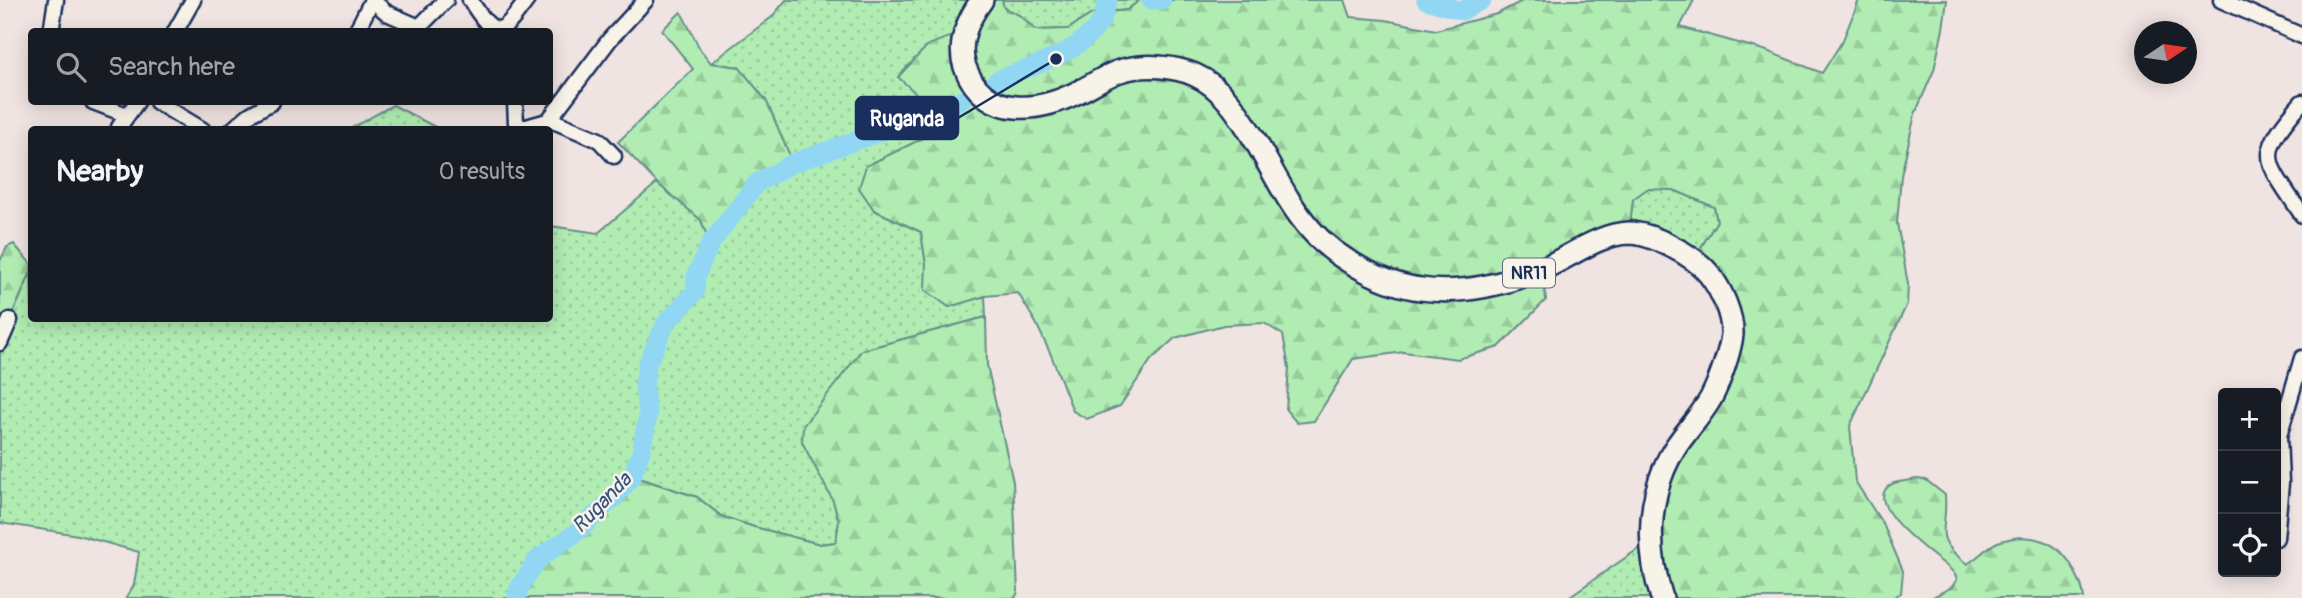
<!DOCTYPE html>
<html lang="en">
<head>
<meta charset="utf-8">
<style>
  :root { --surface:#171b24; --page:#242831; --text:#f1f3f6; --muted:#9ea1a6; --line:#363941 }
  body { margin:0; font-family:Pangolin,sans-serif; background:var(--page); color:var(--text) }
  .controls { position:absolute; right:21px; bottom:21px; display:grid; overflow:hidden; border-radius:7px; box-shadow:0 4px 18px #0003 }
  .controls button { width:63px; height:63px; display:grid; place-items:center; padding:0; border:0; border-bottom:2px solid var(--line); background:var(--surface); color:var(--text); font:35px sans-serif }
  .compass { position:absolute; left:2134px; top:21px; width:63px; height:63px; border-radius:50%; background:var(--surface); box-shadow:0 4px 18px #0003; rotate:77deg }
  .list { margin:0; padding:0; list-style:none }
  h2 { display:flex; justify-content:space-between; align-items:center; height:91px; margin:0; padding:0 28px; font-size:30px }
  h2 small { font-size:23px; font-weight:400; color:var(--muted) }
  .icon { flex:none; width:38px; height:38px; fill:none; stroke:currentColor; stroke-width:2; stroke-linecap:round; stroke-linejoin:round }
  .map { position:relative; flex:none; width:2302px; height:598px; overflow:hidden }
  .search { position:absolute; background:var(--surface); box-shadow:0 4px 18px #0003; left:28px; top:28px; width:525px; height:77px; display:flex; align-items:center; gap:18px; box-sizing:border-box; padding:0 24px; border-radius:7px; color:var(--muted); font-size:26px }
  .panel { position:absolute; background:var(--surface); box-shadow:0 4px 18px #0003; left:28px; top:126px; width:525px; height:196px; border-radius:7px }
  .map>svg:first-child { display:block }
  .grass { fill:url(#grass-dots); stroke:#668e88; stroke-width:2 }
  .forest { fill:url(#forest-firs); stroke:#668e88; stroke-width:2 }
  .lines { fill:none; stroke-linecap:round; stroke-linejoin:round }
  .river { stroke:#91d7f3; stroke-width:19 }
  .minor-casing { stroke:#1b2f5e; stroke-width:19 }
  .highway-casing { stroke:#1b2f5e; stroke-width:26 }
  .minor { stroke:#f7f3e8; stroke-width:14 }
  .highway { stroke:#f7f3e8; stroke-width:21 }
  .labels { text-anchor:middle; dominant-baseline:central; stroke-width:5; stroke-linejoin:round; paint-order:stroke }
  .shield { fill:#f7f3e8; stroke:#5d6a87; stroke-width:2 }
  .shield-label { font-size:18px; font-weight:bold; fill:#1b2f5e }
  .water-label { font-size:21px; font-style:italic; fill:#33517c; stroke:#f7f3e8 }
  .leader { fill:none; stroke:#1b2f5e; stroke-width:2.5 }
  .callout-dot { fill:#1b2f5e; stroke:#f7f3e8; stroke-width:2.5 }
  .callout { fill:#1b2f5e; stroke:#1b2f5e; stroke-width:2.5 }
  .callout-label { font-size:21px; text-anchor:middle; font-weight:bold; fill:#fff }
</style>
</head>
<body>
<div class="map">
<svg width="2302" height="598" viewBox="0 0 2302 598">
  <defs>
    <pattern id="grass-dots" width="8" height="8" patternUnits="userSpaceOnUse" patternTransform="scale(1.75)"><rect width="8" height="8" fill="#b1edb3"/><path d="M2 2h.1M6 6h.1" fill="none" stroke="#98cc9c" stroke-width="1.8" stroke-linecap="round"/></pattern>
    <pattern id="forest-firs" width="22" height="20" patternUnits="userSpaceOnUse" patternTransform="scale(1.75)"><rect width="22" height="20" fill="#b1edb3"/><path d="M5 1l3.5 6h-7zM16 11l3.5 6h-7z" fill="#98cc9c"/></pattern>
  </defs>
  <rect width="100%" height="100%" fill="#f0e4e2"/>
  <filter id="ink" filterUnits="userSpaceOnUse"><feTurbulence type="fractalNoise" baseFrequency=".0143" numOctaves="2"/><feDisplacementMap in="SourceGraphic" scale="14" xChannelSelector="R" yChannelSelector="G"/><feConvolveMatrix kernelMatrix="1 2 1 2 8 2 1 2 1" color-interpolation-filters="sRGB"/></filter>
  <g filter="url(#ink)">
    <!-- grass -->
    <path class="grass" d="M 786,0 L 982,0 L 951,125 L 866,166 L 874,210 L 921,232 L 926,264 L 926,290 L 949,307 L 985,296 L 986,317 L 862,350 L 833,501 L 839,521 L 836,542 L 820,544 L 754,527 L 721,516 L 697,497 L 633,476 C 616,496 598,514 578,531 C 554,551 523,564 517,598 L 126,598 L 134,585 L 139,552 L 78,535 L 0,523 L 0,343 L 31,272 L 32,318 L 550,318 L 550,226 L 598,233 L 657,183 L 701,220 L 710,243 L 757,183 L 792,163 L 739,67 L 711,63 L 772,17 Z
      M 1002,0 L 1140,0 L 1127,10 L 1092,14 L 1068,29 L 1036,30 L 1019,15 L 1003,8 Z
      M 393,105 L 439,129 L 350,129 Z
      M 1647,188 L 1674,190 L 1714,207 L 1717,221 L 1694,259 L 1629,233 L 1633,199 Z
      M 1650,541 L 1662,598 L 1567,598 Z"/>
    <!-- forest -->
    <path class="forest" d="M 982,0 L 1002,0 L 1004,8 L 1019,15 L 1036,30 L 1068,29 L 1092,14 L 1127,10 L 1140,0 L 1345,0 L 1351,17 L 1385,20 L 1436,30 L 1497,14 L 1524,0 L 1694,0 L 1680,27 L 1764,50 L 1822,73 L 1843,40 L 1859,0 L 1947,0 L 1943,29 L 1934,70 L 1915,114 L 1901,176 L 1897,223 L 1908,284 L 1907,304 L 1850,426 L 1855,481 L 1884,526 L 1903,571 L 1901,593 L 1892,598 L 1662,598 L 1653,507 L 1732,335 L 1694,259 L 1717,221 L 1714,207 L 1674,190 L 1647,189 L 1633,199 L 1629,233 L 1543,269 L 1546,300 L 1499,347 L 1458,359 L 1404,352 L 1353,359 L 1314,421 L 1297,423 L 1286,410 L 1289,368 L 1283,335 L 1264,323 L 1224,325 L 1175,338 L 1151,360 L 1120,406 L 1087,419 L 1073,411 L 1051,355 L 1036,323 L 1018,293 L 985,296 L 949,307 L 925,290 L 926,264 L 921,232 L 874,210 L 859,188 L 866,166 L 950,125 L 898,77 L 928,45 L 965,31 Z
      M 681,12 L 700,49 L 711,63 L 739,67 L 766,100 L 793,163 L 757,183 L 710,244 L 701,220 L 657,183 L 618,142 L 693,69 L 662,30 Z
      M 14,244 L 31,264 L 31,272 L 10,320 L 0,316 L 0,261 L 7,247 Z
      M 986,317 L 987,365 L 1013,482 L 1018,592 L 1015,598 L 517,598 C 522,564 554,551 578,531 C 598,514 616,496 632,476 L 697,497 L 721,516 L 754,527 L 820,544 L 836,542 L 839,521 L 833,501 L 802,442 L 803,426 L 862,350 Z
      M 1916,479 L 1926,480 L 1945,495 C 1948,532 1931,536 1967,564 C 1978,558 1986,547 1998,542 C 2028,531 2057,539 2073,568 C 2078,578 2083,586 2084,598 L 1931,598 L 1952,587 L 1957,579 C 1956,577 1953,571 1951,570 C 1940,559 1853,501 1894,483 C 1901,481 1909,481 1916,479 Z"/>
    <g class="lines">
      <!-- river -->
      <path class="river" d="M 1151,0 L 1162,0
        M 1426,0 L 1462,11 L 1482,0
        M 996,81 C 1030,66 1079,55 1101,21 C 1104,15 1106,7 1108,0
        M 517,598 L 519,588 L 538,559 L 577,532 L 616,496 L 632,476 L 641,452 L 648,415 L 644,387 L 647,364 L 666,323 L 695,292 L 696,276 L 710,244 L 757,183 L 793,163 L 928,115 L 961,100"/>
      <defs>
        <path id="minor" d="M 470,0 C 497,42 501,35 527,0
          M 2221,0 L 2302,36
          M 419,27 L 446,0
          M 51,32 L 56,0
          M 175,32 L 193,0
          M 356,32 L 372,0 L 387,13 L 419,27 L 417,32
          M 93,102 L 127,115
          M 157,102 L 203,130
          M 515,102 L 516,123 L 523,128 L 551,120 L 599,140 L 614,156
          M 2302,102 C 2254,158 2265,158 2302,215
          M 548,121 L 610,39 L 646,0
          M 119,127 L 137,102
          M 232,130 L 249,115 L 272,102
          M 0,343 L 10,320
          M 2276,538 L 2281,483 L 2279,436 L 2302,358"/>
        <path id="highway" d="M 982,0 C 968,19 957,44 965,67 C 985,121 1041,112 1082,90 C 1096,83 1108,74 1123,70 C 1145,64 1174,66 1195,75 C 1224,88 1240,116 1256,142 C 1273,171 1289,206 1312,231 C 1336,259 1385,285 1421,289 C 1461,295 1507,284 1544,268 C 1570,257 1598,234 1629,233 C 1652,233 1695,256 1709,274 C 1721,289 1733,315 1732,335 C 1730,352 1719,383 1711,398 C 1697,423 1675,441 1664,469 C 1647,510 1648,556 1662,598"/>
      </defs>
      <!-- minor casing -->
      <use href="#minor" class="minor-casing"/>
      <!-- highway casing -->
      <use href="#highway" class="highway-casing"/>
      <!-- minor -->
      <use href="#minor" class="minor"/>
      <!-- highway -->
      <use href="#highway" class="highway"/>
    </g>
  </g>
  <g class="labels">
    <!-- shield labels -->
    <rect class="shield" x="1503" y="258.5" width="52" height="29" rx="5"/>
    <g class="shield-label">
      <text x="1529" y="273">NR11</text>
    </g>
    <!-- water labels -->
    <g class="water-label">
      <text transform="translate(602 503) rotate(-46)">Ruganda</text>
    </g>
  </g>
  <!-- callouts -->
  <path class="leader" d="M1056 59L958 118"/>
  <circle class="callout-dot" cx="1056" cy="59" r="7"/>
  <rect class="callout" x="856" y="97" width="102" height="42" rx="7"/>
  <g class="callout-label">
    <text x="907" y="126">Ruganda</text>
  </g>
</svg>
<div class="controls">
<button>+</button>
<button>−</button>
<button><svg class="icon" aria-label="locate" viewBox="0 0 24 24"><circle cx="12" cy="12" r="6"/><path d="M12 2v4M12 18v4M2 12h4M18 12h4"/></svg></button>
</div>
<svg class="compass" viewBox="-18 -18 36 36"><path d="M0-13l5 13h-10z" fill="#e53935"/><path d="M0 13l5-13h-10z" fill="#9ea1a6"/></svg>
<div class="search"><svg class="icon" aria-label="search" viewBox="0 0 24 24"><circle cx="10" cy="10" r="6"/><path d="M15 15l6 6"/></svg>Search here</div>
<section class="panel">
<h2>Nearby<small>0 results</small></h2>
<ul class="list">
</ul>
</section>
</div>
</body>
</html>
